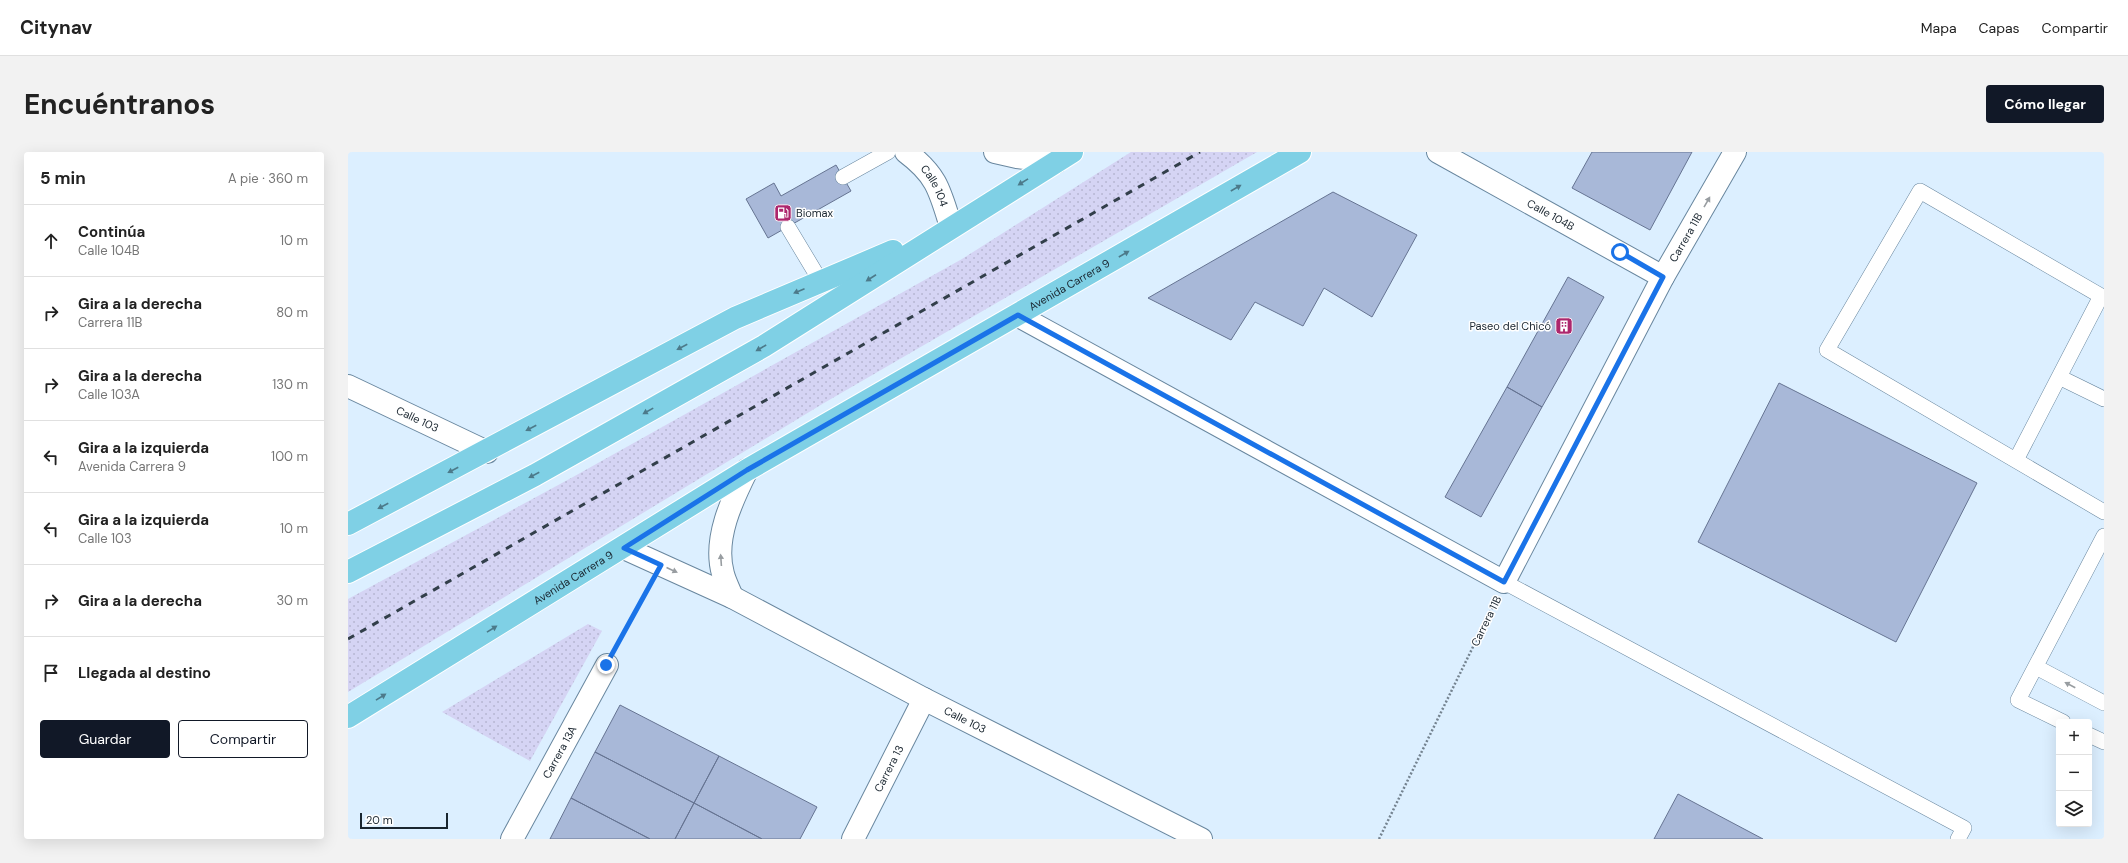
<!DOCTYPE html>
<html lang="es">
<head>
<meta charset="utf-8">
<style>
  :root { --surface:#fff; --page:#f2f2f2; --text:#222; --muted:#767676; --line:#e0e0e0; --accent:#111827 }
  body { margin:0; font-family:"DM Sans",sans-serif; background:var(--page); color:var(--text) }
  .controls { position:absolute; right:12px; bottom:12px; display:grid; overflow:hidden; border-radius:4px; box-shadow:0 4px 16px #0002 }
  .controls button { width:36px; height:36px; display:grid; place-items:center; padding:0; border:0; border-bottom:1px solid var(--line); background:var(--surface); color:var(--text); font:20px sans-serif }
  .scale { position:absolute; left:12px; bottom:10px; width:88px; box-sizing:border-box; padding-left:4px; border:2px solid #19252f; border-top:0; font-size:11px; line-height:14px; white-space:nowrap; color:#19252f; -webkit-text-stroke:3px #fff; paint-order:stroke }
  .stop { position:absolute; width:12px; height:12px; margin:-9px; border:3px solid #1a73e8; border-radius:50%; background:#fff }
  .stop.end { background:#1a73e8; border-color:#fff; box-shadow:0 1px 4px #0008 }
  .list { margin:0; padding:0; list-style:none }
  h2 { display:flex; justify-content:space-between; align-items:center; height:52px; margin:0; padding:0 16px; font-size:17px }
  h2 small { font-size:13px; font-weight:400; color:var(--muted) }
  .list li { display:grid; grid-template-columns:26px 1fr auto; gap:12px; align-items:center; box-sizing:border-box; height:72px; padding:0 16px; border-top:1px solid var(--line) }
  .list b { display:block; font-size:15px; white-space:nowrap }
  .list p { margin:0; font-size:13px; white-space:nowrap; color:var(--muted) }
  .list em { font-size:13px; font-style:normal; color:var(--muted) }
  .actions { display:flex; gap:8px; padding:12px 16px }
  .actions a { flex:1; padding:9px 0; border:1px solid var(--accent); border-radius:4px; text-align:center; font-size:14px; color:var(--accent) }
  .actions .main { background:var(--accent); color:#fff }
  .icon { flex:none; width:22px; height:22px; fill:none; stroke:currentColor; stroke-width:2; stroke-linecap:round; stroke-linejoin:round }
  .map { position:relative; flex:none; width:1756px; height:687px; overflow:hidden; border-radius:4px }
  header { display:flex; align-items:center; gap:24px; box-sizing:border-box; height:56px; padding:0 20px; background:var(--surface); border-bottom:1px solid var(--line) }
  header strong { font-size:19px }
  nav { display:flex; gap:22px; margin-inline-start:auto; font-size:14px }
  .intro { display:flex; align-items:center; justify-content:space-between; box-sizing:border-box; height:96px; padding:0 24px }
  h1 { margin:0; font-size:28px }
  .button { padding:10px 18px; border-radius:4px; background:var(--accent); color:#fff; font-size:14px; font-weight:700 }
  main { display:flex; gap:24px; padding:0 24px }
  aside { flex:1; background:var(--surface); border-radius:4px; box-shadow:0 4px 16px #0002 }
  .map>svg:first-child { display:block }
  .grass { fill:url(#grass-dots) }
  .building { fill:#a8b8d8; stroke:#667492 }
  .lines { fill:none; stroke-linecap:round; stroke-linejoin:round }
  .service-casing { stroke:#69879f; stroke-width:16 }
  .minor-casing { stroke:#69879f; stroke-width:24 }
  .tertiary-casing { stroke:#69879f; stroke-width:24 }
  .primary-casing { stroke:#fff; stroke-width:24 }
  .path { stroke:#748390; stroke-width:2.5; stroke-dasharray:2 2; stroke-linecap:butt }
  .service { stroke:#fff; stroke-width:15 }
  .minor { stroke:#fff; stroke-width:22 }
  .tertiary { stroke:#fff; stroke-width:22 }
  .primary { stroke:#7fd0e5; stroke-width:22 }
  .rail { stroke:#323f4a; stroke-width:3; stroke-dasharray:7 7; stroke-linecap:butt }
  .oneway { fill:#4c7a8a }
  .oneway2 { fill:#989da1 }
  .route { stroke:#1a73e8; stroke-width:5 }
  .labels { text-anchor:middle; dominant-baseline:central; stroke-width:3; stroke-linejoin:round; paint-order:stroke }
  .street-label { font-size:11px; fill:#19252f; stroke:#fff }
  .poi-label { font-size:11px; fill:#19252f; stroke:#fff; text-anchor:start }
</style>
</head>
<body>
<header>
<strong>Citynav</strong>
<nav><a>Mapa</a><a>Capas</a><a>Compartir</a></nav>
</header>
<div class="intro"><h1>Encuéntranos</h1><a class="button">Cómo llegar</a></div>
<main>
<aside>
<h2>5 min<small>A pie · 360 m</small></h2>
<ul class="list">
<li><svg class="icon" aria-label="ahead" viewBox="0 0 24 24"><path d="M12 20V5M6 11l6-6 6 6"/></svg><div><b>Continúa</b><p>Calle 104B</p></div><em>10 m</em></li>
<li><svg class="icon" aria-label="right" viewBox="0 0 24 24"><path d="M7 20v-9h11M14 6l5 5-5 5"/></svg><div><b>Gira a la derecha</b><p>Carrera 11B</p></div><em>80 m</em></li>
<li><svg class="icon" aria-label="right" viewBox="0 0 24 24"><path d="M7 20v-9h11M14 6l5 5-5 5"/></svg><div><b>Gira a la derecha</b><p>Calle 103A</p></div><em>130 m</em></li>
<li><svg class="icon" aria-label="left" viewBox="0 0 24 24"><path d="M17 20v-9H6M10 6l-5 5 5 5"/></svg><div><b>Gira a la izquierda</b><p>Avenida Carrera 9</p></div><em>100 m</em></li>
<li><svg class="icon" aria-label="left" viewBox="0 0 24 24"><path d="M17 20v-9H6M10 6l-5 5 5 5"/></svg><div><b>Gira a la izquierda</b><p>Calle 103</p></div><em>10 m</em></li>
<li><svg class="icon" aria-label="right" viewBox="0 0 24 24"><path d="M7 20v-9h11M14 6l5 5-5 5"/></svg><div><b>Gira a la derecha</b></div><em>30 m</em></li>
<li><svg class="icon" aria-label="arrive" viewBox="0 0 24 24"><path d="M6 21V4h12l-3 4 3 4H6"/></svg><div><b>Llegada al destino</b></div></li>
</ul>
<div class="actions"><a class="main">Guardar</a><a>Compartir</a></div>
</aside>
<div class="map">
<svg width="1756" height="687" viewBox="0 0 1756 687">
  <defs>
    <pattern id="grass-dots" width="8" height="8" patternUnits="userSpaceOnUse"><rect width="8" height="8" fill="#d5d4f4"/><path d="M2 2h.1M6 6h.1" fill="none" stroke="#b6b6d2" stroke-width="1.8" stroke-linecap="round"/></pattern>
  </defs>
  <rect width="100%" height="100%" fill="#dcefff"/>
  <!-- grass -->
  <path class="grass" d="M 783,0 L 909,0 L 476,251 L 0,540 L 0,447 L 225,325 L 614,107 Z
    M 240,472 L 254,479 L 182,609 L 94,560 Z"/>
  <!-- building -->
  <path class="building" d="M 1244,0 L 1344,0 L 1302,78 L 1224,36 Z
    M 488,13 L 503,39 L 420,86 L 398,47 L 426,31 L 433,44 Z
    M 985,40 L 1069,83 L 1024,165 L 976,136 L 955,174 L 907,150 L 883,188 L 800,146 Z
    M 1220,125 L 1256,145 L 1194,255 L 1159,235 Z
    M 1431,231 L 1629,331 L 1548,490 L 1350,390 Z
    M 1159,235 L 1194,255 L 1133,365 L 1097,345 Z
    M 272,553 L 371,604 L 346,651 L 247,600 Z
    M 247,600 L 346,651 L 327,687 L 302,687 L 223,646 Z
    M 371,604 L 469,655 L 452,687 L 414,687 L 346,651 Z
    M 1330,642 L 1415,687 L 1306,687 Z
    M 223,646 L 302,687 L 202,687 Z
    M 346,651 L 414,687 L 327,687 Z"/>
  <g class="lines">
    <defs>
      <path id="service" d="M 495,25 L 540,0
        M 440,75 L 473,130
        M 1711,225 L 1756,247
        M 1668,308 L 1753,144 L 1572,39 L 1479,198 L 1756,360
        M 1156,430 L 1616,676 L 1610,687
        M 1688,515 L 1756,551
        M 1715,570 L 1670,548 L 1756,384
        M 1741,583 L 1756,590"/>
      <g id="minor">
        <path id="s1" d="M 1090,0 L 1315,125"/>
        <path id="s2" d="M 669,163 L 1156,430 L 1315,125 L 1387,0"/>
        <path id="s3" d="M 0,234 L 139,300"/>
        <path id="s4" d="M 276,396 L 384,445 L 576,547 L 853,687"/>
        <path d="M 384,445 C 381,437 377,430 375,422 C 365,387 384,348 399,318"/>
        <path id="s5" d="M 164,687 L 259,513"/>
        <path id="s6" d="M 505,687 L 576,547"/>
      </g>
      <g id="tertiary">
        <path id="s7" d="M 558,0 C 589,23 592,39 603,75"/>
        <path d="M 647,0 L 669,5 L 708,10"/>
      </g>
      <g id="primary">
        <path d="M 0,372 L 387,166 L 545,99"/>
        <path d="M 0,420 L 187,323 L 416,194 L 724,0"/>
        <path id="s8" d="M 0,565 L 399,318 L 952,0"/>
      </g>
    </defs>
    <!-- service casing -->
    <use href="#service" class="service-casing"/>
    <!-- minor casing -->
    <use href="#minor" class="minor-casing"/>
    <!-- tertiary casing -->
    <use href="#tertiary" class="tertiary-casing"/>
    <!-- primary casing -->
    <use href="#primary" class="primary-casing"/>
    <!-- path -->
    <path class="path" d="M 271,490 L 300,436
      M 1031,687 L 1145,454"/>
    <!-- service -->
    <use href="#service" class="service"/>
    <!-- minor -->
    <use href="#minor" class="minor"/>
    <!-- tertiary -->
    <use href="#tertiary" class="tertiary"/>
    <!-- primary -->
    <use href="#primary" class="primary"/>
    <!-- rail -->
    <path class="rail" d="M 0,487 L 852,0"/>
  </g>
  <!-- one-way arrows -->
  <defs><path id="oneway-solid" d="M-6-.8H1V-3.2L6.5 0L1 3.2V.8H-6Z"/></defs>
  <g class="oneway">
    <use href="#oneway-solid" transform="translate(675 30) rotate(148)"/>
    <use href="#oneway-solid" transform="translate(888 36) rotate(-30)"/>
    <use href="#oneway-solid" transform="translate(776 102) rotate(-30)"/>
    <use href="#oneway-solid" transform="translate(523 126) rotate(147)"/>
    <use href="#oneway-solid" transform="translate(451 139) rotate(157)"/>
    <use href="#oneway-solid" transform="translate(334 195) rotate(152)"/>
    <use href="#oneway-solid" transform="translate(413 196) rotate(150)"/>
    <use href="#oneway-solid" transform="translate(300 259) rotate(151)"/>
    <use href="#oneway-solid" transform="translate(183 276) rotate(152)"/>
    <use href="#oneway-solid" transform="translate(105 318) rotate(152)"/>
    <use href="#oneway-solid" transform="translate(186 323) rotate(152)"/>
    <use href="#oneway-solid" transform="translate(35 354) rotate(152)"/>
    <use href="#oneway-solid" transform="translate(144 477) rotate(-32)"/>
    <use href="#oneway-solid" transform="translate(33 545) rotate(-32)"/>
  </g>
  <g class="oneway2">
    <use href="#oneway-solid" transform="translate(1359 50) rotate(-60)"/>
    <use href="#oneway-solid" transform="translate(373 408) rotate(-94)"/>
    <use href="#oneway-solid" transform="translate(324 418) rotate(24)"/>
    <use href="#oneway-solid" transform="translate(1722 533) rotate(-152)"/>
  </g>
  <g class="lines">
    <!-- route -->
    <path class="route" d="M 258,513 L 313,413 L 276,396 L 399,318 L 670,163 L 1156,430 L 1315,125 L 1272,100"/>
  </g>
  <!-- icons -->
  <defs>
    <symbol id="fuel-square" viewBox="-11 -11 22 22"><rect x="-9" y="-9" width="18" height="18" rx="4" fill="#ad266c" stroke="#fff"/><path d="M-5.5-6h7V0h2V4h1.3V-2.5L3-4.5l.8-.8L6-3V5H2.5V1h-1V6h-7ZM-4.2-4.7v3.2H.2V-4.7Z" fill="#fff"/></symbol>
    <symbol id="building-square" viewBox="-11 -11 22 22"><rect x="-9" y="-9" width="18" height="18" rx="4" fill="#ad266c" stroke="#fff"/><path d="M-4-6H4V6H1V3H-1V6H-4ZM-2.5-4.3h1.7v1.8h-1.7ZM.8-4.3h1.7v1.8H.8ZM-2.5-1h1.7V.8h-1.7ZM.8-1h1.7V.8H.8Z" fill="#fff"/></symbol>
  </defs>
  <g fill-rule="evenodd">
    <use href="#fuel-square" x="425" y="51" width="20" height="20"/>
    <use href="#building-square" x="1206" y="164" width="20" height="20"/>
  </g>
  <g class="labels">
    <!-- street labels -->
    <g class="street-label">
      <text stroke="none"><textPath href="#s7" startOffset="45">Calle 104</textPath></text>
      <text stroke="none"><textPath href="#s1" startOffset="129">Calle 104B</textPath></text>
      <text stroke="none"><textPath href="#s2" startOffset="945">Carrera 11B</textPath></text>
      <text stroke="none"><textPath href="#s8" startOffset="841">Avenida Carrera 9</textPath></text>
      <text stroke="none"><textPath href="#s3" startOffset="77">Calle 103</textPath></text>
      <text stroke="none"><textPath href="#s8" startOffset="265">Avenida Carrera 9</textPath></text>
      <text transform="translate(1138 469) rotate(-64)">Carrera 11B</text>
      <text stroke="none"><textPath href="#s4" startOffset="382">Calle 103</textPath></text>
      <text stroke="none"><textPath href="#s5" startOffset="99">Carrera 13A</textPath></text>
      <text stroke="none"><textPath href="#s6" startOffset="79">Carrera 13</textPath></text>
    </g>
    <!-- poi labels -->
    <g class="poi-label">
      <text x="448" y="61">Biomax</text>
      <text x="1203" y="174" text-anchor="end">Paseo del Chicó</text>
    </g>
  </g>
</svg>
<div class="controls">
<button>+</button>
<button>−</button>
<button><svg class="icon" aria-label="layers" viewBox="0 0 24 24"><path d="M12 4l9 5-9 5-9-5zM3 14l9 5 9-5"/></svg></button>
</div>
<div class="scale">20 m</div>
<div class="stop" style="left:1272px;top:100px"></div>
<div class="stop end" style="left:258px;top:513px"></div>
</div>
</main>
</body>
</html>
